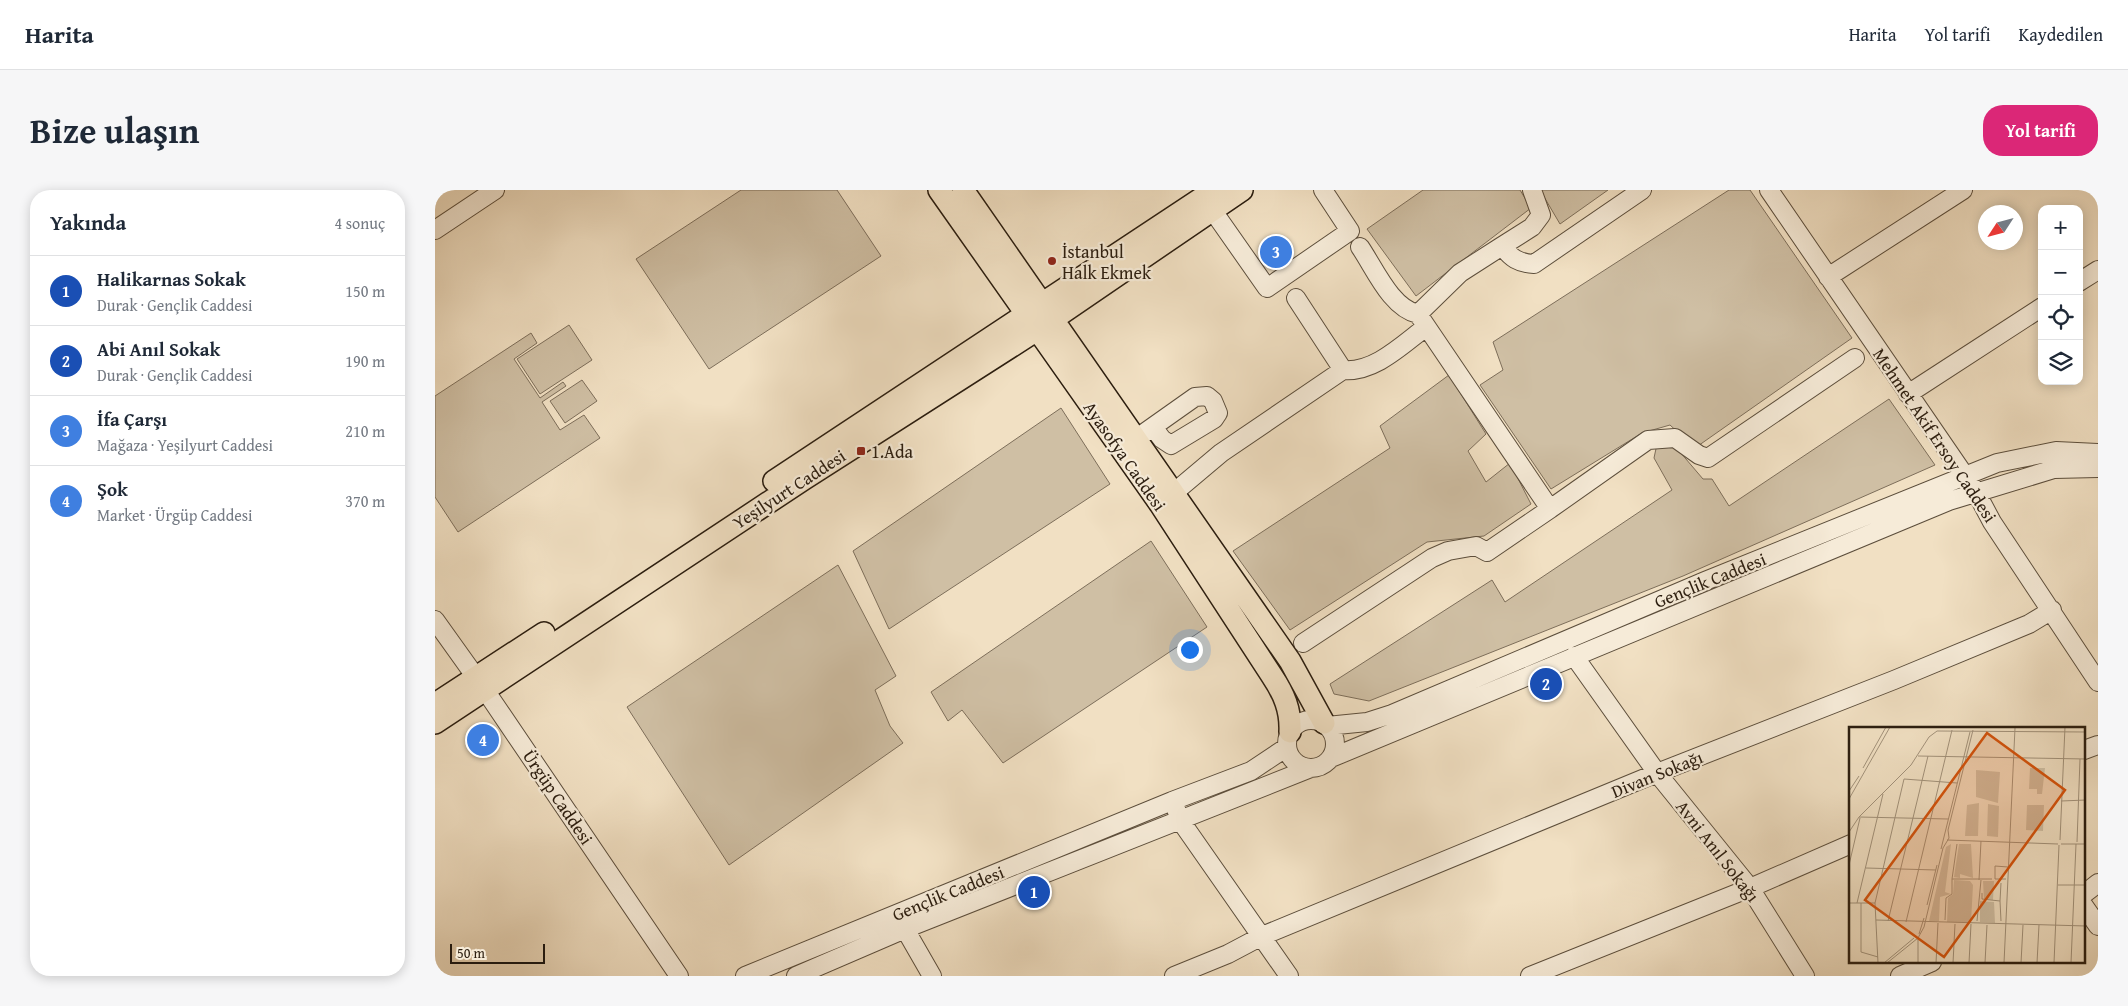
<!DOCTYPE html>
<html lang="tr">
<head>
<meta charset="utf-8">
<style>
  :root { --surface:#fff; --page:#f6f6f7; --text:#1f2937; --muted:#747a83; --line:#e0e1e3; --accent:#db2777 }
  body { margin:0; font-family:"Gentium Book Plus",serif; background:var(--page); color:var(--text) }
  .controls { position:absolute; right:15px; top:15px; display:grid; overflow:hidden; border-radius:10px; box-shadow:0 2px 12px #0003 }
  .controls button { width:45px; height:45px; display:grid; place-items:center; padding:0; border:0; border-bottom:1px solid var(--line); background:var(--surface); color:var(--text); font:25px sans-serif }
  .compass { position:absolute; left:1543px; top:15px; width:45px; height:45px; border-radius:50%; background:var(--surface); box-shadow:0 2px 12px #0003; rotate:234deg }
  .scale { position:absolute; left:15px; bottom:12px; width:95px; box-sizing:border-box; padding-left:5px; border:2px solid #2b1d0f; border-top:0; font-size:14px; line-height:18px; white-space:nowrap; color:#2b1d0f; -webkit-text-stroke:4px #f6ebd8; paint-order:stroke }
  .you { position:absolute; left:754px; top:459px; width:18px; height:18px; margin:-12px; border:4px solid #fff; border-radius:50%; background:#1a73e8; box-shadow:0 0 0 8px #1a73e833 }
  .badge { display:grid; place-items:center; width:32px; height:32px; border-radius:50%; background:var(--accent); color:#fff; font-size:16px; font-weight:700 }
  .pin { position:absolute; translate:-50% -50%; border:2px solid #fff; box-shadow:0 1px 5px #0006 }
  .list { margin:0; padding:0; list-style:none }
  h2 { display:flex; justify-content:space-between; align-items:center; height:65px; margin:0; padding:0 20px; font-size:21px }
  h2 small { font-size:16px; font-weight:400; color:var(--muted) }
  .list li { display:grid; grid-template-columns:32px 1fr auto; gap:15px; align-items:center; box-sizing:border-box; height:70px; padding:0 20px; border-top:1px solid var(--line) }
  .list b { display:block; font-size:19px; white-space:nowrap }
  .list p { margin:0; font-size:16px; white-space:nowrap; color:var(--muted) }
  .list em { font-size:16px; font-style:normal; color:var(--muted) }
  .icon { flex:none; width:28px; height:28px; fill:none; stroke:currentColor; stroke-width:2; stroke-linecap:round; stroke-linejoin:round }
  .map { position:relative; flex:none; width:1663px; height:786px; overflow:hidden; border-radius:20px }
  header { display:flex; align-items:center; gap:30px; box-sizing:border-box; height:70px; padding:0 25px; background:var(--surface); border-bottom:1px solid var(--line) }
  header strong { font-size:24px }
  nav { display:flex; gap:28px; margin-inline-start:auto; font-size:18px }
  .intro { display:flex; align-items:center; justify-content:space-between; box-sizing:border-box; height:120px; padding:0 30px }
  h1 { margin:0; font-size:35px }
  .button { padding:12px 22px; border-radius:20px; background:var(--accent); color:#fff; font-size:18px; font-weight:700 }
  main { display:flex; gap:30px; padding:0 30px }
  aside { flex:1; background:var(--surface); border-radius:20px; box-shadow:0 2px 12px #0003 }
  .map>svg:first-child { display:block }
  .green { fill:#cfbfa4; stroke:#7d6e5a }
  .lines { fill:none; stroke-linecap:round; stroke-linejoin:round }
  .minor-casing { stroke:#5c4e3c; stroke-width:20 }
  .major-casing { stroke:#2b1d0f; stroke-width:24 }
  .minor { stroke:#f6ebd8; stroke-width:18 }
  .major { stroke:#f1e0c3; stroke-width:21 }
  .poi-dot { fill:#8f2418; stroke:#f6ebd8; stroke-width:2 }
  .labels { text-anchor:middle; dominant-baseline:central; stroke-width:4.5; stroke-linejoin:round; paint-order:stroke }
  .poi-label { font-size:18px; fill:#2b1d0f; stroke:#f6ebd8; text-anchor:start }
  .street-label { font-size:18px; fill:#2b1d0f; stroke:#f6ebd8 }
  .inset-road { fill:none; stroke:#a2927b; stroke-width:1 }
  .view { fill:#d5530c; fill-opacity:0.15; stroke:#d5530c; stroke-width:2.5 }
  .inset-edge { fill:none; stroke:#2b1d0f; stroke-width:2.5 }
</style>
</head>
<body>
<header>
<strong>Harita</strong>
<nav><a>Harita</a><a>Yol tarifi</a><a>Kaydedilen</a></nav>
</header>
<div class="intro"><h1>Bize ulaşın</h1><a class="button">Yol tarifi</a></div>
<main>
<aside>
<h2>Yakında<small>4 sonuç</small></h2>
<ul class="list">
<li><span class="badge" style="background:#1a4fb4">1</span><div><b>Halikarnas Sokak</b><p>Durak · Gençlik Caddesi</p></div><em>150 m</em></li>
<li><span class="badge" style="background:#1a4fb4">2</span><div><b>Abi Anıl Sokak</b><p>Durak · Gençlik Caddesi</p></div><em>190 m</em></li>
<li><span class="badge" style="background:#3f7fe0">3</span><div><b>İfa Çarşı</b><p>Mağaza · Yeşilyurt Caddesi</p></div><em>210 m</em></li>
<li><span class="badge" style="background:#3f7fe0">4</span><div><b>Şok</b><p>Market · Ürgüp Caddesi</p></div><em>370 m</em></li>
</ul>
</aside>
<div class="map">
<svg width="1663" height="786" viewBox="0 0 1663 786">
  <rect width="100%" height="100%" fill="#f1e0c3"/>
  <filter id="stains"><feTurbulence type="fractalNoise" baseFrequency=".004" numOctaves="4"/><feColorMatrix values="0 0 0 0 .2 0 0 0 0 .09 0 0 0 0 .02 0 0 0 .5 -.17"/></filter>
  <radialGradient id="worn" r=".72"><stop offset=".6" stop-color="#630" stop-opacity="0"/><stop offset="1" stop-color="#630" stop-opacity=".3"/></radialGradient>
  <!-- green -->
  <path class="green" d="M 306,0 L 402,0 L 446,66 L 274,179 L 201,69 Z
    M 988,0 L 1085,0 L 1096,18 L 981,106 L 932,39 Z
    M 1105,0 L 1173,0 L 1125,34 Z
    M 1294,0 L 1315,0 L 1417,148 L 1260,258 L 1235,235 L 1207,243 L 1116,299 L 1045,195 L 1068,180 L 1058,152 Z
    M 134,135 L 157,170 L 105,204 L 82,169 Z
    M 96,143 L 102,153 L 79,169 L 105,208 L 128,192 L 131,196 L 107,212 L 125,240 L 149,225 L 165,248 L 23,342 L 0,307 L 0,206 Z
    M 1014,185 L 1051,244 L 1033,261 L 1051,292 L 1075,273 L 1096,314 L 1049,346 L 992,352 L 855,440 L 798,361 L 955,258 L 945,236 Z
    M 147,190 L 162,211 L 130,233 L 115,211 Z
    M 1454,209 L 1500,275 L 1248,386 L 934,511 L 899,504 L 895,494 L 1057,390 L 1070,412 L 1237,300 L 1219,268 L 1222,254 L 1239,255 L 1268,289 L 1277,289 L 1294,316 Z
    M 626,218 L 675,294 L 454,439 L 418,361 Z
    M 716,351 L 772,437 L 568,573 L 527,520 L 513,531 L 496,502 Z
    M 403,375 L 461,486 L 440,500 L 455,536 L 468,553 L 294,675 L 192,517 Z"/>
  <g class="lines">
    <defs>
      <path id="minor" d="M 1334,0 L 1541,302 L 1557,332 L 1663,492
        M 771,11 L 832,98 L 915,41 L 888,0
        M 0,40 L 60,0
        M 1067,56 L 1097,37 L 1106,25 L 1097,0
        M 925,57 C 940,79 956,118 983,124 L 1115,319 L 1213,250 L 1240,248 L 1264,265 L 1273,268 L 1420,168
        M 1393,87 L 1528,0
        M 1644,92 L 1663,80
        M 861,108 L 908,180
        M 983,124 L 1025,83 L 1067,56 C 1076,68 1083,73 1099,74 L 1207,0
        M 1473,204 L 1607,117
        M 702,248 L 760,207 L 772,206 L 778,211 L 783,223 L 779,229 L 736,255 L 727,249 L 718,237
        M 729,311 L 786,263 L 908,180 C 939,183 967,155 991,137
        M 0,430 L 50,500 L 244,786
        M 868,453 L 997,368 L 1013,361 L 1041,356 L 1052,362 L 1115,319
        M 1139,466 L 1222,583 L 1315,698 L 1370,786
        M852 554a24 24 0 1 1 48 0a24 24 0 1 1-48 0Z
        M 892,536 L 932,532 L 957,524 L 1270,391 L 1562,273 L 1621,261 L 1663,263
        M 1649,560 L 1663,555
        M 896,568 L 1514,311 L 1619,279 L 1663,278
        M 741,619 L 745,630 L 854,786
        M 1649,704 L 1663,693
        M 1649,716 L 1663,736
        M 470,739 L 497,786
        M 310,786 L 737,611 L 816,581 L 852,557
        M 361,786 L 470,739 L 876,578
        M 739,786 L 793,764 L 827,746 L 1222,583 L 1459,490 L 1594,434 L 1617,420
        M 1095,786 L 1315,698 L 1416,654
        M 1465,786 L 1497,772"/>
      <path id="major" d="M 504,0 L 725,314 L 837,486 C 849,504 856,520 855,542
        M 528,0 L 855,471 L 889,533
        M 339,291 L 779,0
        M 0,514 L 109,443
        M 0,533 L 369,289 L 602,140 L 807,0"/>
    </defs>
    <!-- minor casing -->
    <use href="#minor" class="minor-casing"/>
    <!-- major casing -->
    <use href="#major" class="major-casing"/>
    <!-- minor -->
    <use href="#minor" class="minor"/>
    <!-- major -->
    <use href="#major" class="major"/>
  </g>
  <!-- markers -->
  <g class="poi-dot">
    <circle cx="617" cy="71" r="5"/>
    <rect x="421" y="256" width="10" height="10" rx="2.5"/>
  </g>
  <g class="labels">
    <!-- poi labels -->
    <g class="poi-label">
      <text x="627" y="61">İstanbul<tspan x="627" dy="21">Halk Ekmek</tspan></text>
      <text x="436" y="261">1.Ada</text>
    </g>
    <!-- street labels -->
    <g class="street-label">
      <text transform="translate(1500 245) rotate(56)">Mehmet Akif Ersoy Caddesi</text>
      <text transform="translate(690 266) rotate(55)">Ayasofya Caddesi</text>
      <text transform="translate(354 299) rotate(-33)">Yeşilyurt Caddesi</text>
      <text transform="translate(1275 390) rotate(-22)">Gençlik Caddesi</text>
      <text transform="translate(1222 584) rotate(-22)">Divan Sokağı</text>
      <text transform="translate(123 607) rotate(56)">Ürgüp Caddesi</text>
      <text transform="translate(1283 661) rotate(52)">Avni Anıl Sokağı</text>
      <text transform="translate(513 703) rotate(-22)">Gençlik Caddesi</text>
    </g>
  </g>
  <!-- overview -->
  <g transform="translate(1414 537)">
    <rect width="236" height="236" fill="#f1e0c3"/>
    <path d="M 181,41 L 196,41 L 193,67 L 188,67 L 188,62 L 180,62 ZM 127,43 L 151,45 L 149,76 L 127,70 ZM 130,76 L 129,109 L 116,109 L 118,78 ZM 139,77 L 150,79 L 149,110 L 138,109 ZM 178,78 L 195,78 L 194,104 L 177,103 ZM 102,117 L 96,165 L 102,167 L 91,170 L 90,194 L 80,194 L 97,120 ZM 110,117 L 122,117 L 124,151 L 111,147 L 111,151 L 105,150 ZM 105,153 L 121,154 L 124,158 L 122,195 L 98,195 L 99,171 L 104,167 ZM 134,154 L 145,154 L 144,173 L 135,172 ZM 131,174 L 145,175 L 146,196 L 131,195 Z" fill="#cfbfa4"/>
    <path class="inset-road" d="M 69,29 L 237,32M 14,41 L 37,0M 55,52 L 108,56M 0,64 L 10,49M 0,72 L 41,0M 212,74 L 237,73M 10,90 L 99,92M 0,105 L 10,90 L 62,38 L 80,10 L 88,4 L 237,5M 98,113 L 209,117M 211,113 L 216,0M 228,115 L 231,32M 212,117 L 237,117M 92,122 L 121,5M 0,138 L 11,91M 17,141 L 87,143M 103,152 L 108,117M 157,152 L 146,152 L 146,139 L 159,140M 130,153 L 132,114M 209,158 L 237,158M 133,166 L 133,172 L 151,174 L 152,156M 151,174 L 152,194M 0,176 L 26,176M 8,176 L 34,67M 12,176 L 12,225 L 29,230M 78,178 L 88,138M 27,193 L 237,199M 96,193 L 97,171 L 103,167 L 103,152 L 143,152M 39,194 L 79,29M 128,194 L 132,153M 57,195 L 103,3M 70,207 L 75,191M 29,236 L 26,176 L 55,52M 35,236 L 65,211M 38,236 L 69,211 L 75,200 L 94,121 L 100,111 L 99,103 L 124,3M 69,236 L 69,211M 87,236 L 89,196M 104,236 L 106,197M 120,236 L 122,197M 136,236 L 138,198M 155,236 L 166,1M 172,236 L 174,198M 188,236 L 190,198M 205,236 L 210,118M 222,236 L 227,117"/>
    <path class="view" d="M 138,6 L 216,63 L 95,230 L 16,173 Z"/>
    <rect width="236" height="236" class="inset-edge"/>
  </g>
  <rect width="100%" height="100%" filter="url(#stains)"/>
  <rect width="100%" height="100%" fill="url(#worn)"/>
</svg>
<div class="controls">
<button>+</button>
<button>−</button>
<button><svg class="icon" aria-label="locate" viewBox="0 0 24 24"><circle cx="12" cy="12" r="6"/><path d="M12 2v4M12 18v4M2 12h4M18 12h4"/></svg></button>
<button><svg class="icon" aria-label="layers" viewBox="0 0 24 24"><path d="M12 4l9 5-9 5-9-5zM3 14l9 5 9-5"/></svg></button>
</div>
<svg class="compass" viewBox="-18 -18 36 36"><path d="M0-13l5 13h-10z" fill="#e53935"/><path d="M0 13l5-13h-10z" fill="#747a83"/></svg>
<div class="scale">50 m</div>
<div class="you"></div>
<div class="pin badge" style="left:599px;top:702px;background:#1a4fb4">1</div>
<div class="pin badge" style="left:1111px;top:494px;background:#1a4fb4">2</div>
<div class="pin badge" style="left:841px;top:62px;background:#3f7fe0">3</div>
<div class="pin badge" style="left:48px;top:550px;background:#3f7fe0">4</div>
</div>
</main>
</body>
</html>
